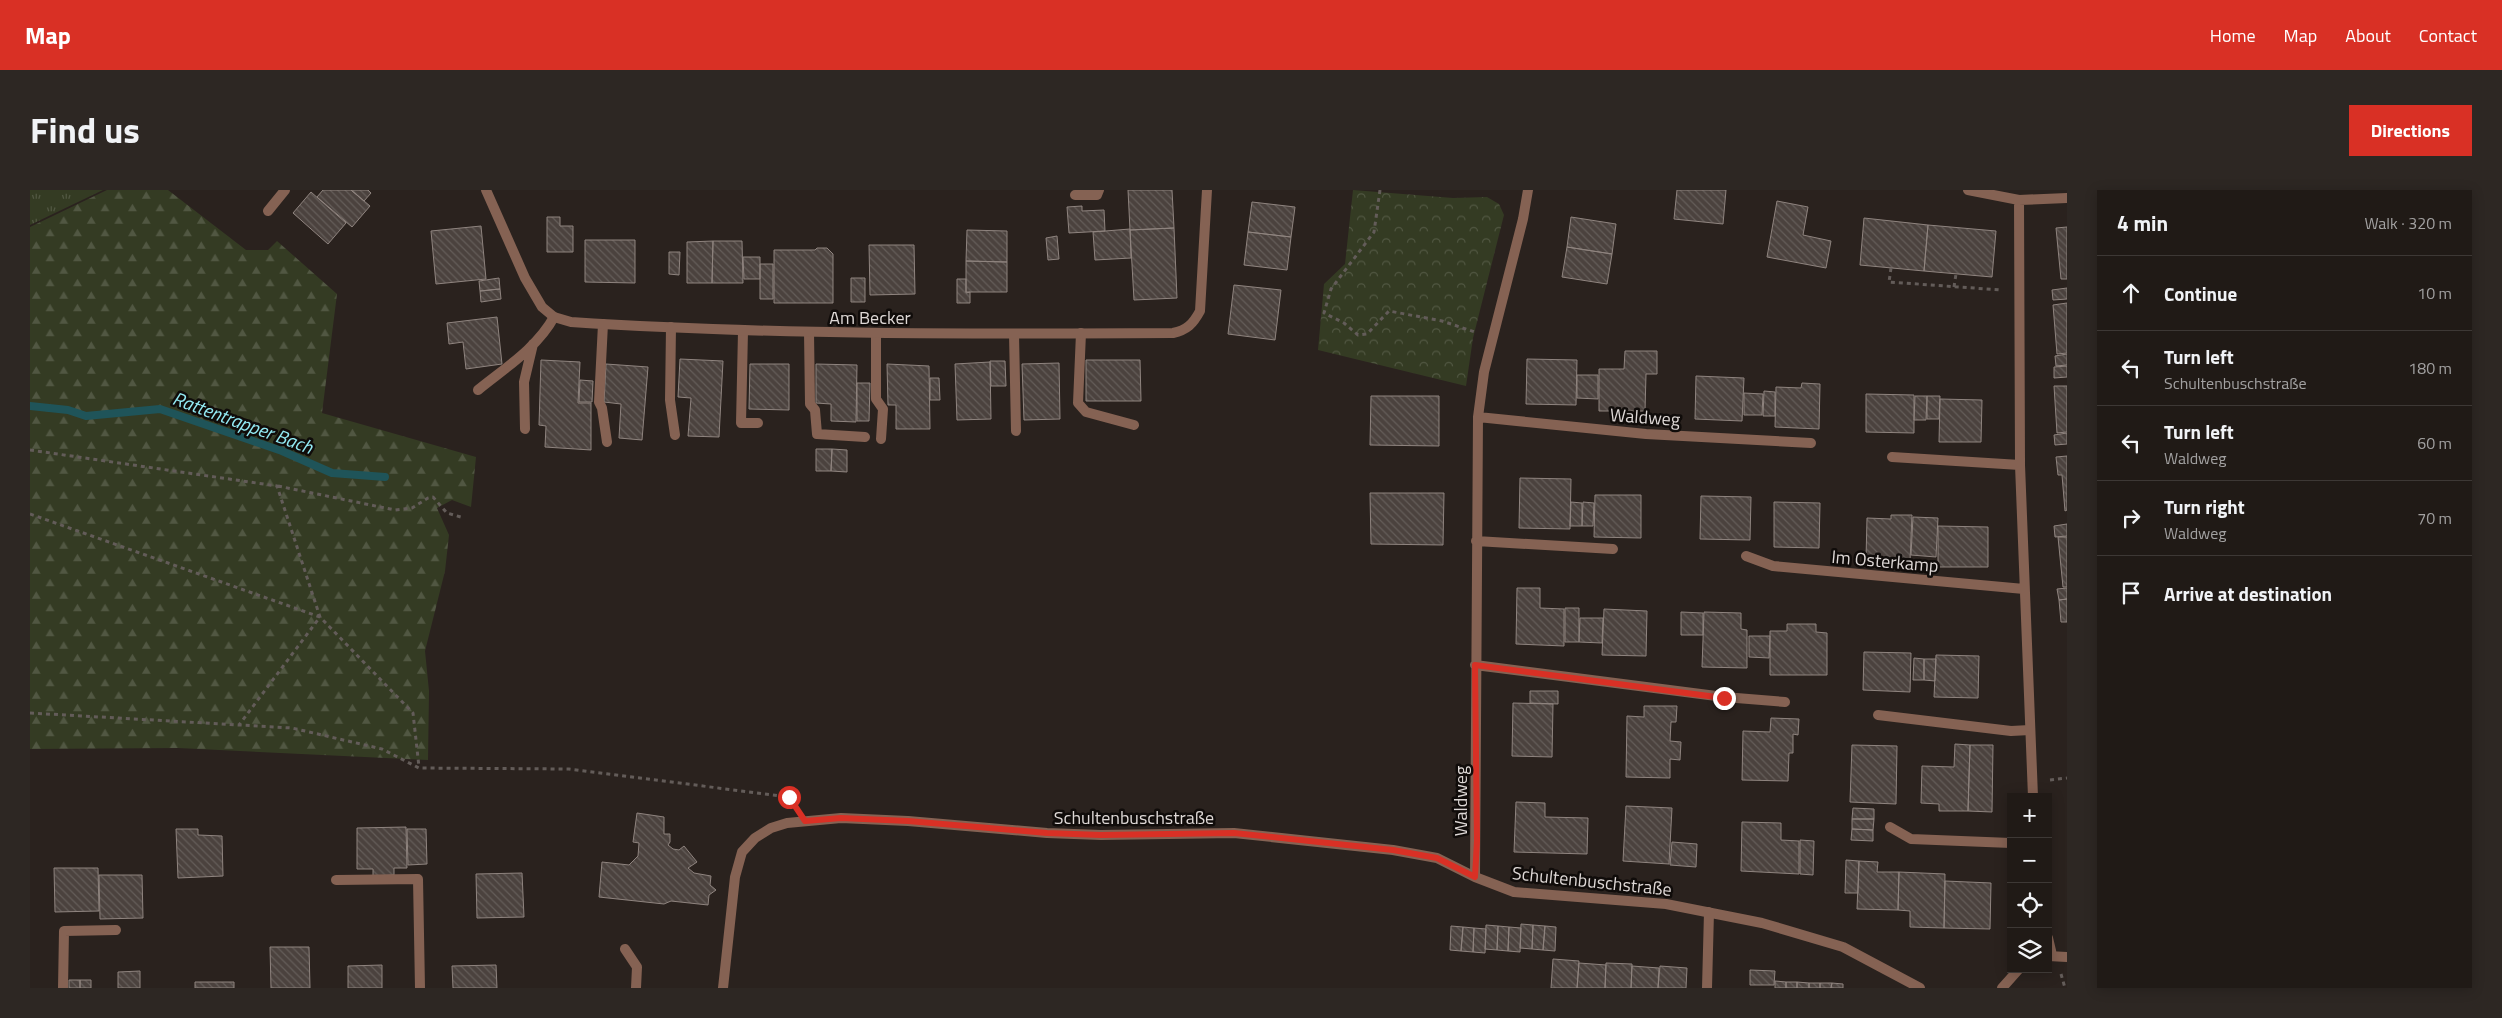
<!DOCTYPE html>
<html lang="en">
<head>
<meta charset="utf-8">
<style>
  :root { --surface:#201a16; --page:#2d2723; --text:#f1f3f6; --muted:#a2a1a1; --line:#3d3835; --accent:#d93025 }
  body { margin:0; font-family:"Titillium Web",sans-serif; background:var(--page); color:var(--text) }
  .controls { position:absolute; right:15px; bottom:15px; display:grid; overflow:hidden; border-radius:0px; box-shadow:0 2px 12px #0003 }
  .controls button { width:45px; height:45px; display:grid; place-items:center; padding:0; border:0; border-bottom:1px solid var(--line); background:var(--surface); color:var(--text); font:25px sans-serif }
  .stop { position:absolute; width:15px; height:15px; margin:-11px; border:4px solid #d93025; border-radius:50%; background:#fff }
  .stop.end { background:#d93025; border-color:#fff; box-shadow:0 1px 5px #0008 }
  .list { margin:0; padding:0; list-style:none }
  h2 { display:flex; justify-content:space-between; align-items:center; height:65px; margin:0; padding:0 20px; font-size:21px }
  h2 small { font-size:16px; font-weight:400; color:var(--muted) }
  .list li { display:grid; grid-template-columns:32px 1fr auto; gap:15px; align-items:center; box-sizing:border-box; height:75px; padding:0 20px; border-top:1px solid var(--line) }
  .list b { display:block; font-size:19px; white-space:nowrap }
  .list p { margin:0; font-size:16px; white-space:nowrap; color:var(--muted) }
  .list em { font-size:16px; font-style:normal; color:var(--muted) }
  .icon { flex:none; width:28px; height:28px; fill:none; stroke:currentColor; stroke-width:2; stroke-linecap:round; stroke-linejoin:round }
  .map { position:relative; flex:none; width:2037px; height:798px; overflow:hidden; border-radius:0px }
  header { display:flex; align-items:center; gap:30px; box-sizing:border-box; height:70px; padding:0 25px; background:var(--accent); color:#fff }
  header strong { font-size:24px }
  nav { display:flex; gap:28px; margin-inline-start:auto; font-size:18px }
  .intro { display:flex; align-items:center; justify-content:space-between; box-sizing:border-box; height:120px; padding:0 30px }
  h1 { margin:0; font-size:35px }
  .button { padding:12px 22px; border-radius:0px; background:var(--accent); color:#fff; font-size:18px; font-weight:700 }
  main { display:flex; gap:30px; padding:0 30px }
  aside { flex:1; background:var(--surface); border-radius:0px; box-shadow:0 2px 12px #0003 }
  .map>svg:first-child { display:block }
  .grass { fill:url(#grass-tufts) }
  .forest { fill:url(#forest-firs) }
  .park { fill:url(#park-crowns) }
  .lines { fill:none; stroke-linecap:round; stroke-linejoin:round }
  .stream { stroke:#1f5459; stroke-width:8 }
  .building { fill:url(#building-back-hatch); stroke:#8f847f }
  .path { stroke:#635c59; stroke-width:3; stroke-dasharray:4 4; stroke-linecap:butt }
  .lane { stroke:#856253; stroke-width:10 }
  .street { stroke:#856253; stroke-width:10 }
  .route { stroke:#d93025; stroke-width:6 }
  .labels { text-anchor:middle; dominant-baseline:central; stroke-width:5; stroke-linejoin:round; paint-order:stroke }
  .street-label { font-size:18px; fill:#ded8d6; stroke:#100c0a }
  .water-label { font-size:19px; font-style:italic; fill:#93eaf4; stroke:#100c0a }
</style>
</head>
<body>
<header>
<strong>Map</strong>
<nav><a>Home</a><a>Map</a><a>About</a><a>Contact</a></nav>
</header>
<div class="intro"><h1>Find us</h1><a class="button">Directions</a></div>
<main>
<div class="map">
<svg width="2037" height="798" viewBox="0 0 2037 798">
  <defs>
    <pattern id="grass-tufts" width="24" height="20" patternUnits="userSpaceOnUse" patternTransform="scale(1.25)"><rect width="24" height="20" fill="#343b23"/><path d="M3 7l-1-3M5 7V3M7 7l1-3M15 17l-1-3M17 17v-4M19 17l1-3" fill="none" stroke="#515742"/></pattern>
    <pattern id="forest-firs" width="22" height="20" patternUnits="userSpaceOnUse" patternTransform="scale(1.25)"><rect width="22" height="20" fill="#343b23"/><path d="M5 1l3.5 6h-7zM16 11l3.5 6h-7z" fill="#515742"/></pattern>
    <pattern id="park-crowns" width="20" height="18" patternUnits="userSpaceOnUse" patternTransform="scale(1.25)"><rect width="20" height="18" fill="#343b23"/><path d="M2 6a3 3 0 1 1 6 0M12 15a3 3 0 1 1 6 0" fill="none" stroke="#515742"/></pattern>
    <pattern id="building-back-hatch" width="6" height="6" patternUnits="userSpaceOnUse" patternTransform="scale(1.25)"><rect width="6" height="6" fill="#4b423e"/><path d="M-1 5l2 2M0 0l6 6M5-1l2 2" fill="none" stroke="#645d59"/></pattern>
  </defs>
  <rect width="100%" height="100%" fill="#2a221e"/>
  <!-- grass -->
  <path class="grass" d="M 0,0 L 73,0 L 0,35 Z"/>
  <!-- forest -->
  <path class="forest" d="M 77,0 L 138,0 L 216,60 L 238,60 L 247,51 L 307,104 L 292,223 L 446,267 L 441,317 L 422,310 L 407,318 L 419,345 L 415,381 L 395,461 L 399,501 L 398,570 L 148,558 L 0,559 L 0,37 Z"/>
  <!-- park -->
  <path class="park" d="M 1323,0 L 1423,8 L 1457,7 L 1469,14 L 1474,25 L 1443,148 L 1436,196 L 1288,160 L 1294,94 L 1315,74 Z"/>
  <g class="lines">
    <!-- stream -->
    <path class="stream" d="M 0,216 L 38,220 L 56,226 L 130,219 L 252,261 L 302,283 L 355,287"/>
  </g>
  <!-- building -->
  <path class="building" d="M 293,0 L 321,0 L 340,16 L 322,37 L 287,7 Z
    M 321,0 L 338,0 L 341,3 L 334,11 Z
    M 1098,0 L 1142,0 L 1144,38 L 1100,40 Z
    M 1647,0 L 1696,0 L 1693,34 L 1644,29 Z
    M 281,2 L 316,33 L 298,54 L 263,23 Z
    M 1747,11 L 1778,17 L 1773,45 L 1801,51 L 1796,78 L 1737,67 Z
    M 1222,12 L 1265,17 L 1261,47 L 1218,42 Z
    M 1052,16 L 1052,21 L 1074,20 L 1075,41 L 1039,43 L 1037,17 Z
    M 517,27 L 530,27 L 530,36 L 543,36 L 543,62 L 517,62 Z
    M 1541,27 L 1586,34 L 1582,64 L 1537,57 Z
    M 1834,28 L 1898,35 L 1894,81 L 1830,75 Z
    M 1898,35 L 1966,41 L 1962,87 L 1894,81 Z
    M 451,36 L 456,89 L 406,94 L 401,41 Z
    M 2037,37 L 2037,89 L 2031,89 L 2026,38 Z
    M 1144,38 L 1147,108 L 1104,110 L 1100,40 Z
    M 1100,39 L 1101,68 L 1065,70 L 1063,42 Z
    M 937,40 L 977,41 L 977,72 L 936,71 Z
    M 1218,42 L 1261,47 L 1257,80 L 1214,75 Z
    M 1027,46 L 1029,69 L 1018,70 L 1016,48 Z
    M 555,50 L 605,50 L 605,93 L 555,92 Z
    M 683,51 L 682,93 L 657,93 L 657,52 Z
    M 683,51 L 712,51 L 713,93 L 682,93 Z
    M 839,55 L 884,55 L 885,104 L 840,105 Z
    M 1537,57 L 1582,64 L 1577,94 L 1532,87 Z
    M 787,58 L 797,58 L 803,64 L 803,113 L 744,113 L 744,60 L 785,60 Z
    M 639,62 L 650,62 L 649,85 L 639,84 Z
    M 713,67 L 730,67 L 730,89 L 714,89 Z
    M 936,71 L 977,72 L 977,102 L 936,102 Z
    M 730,74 L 743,74 L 743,109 L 730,109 Z
    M 469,88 L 470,99 L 450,101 L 449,91 Z
    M 821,88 L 835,88 L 835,112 L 821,112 Z
    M 927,89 L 936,89 L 936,103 L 940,102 L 940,113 L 927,113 Z
    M 1204,95 L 1251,100 L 1245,150 L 1198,144 Z
    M 2037,98 L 2037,109 L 2023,110 L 2022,100 Z
    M 470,99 L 471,109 L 451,112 L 450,101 Z
    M 2037,113 L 2037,163 L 2027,164 L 2023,115 Z
    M 467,127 L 472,174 L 436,179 L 433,152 L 419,154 L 417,133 Z
    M 1595,161 L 1627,161 L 1627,184 L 1616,184 L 1615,221 L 1569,221 L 1569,179 L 1594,179 Z
    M 2037,164 L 2037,175 L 2026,176 L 2025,166 Z
    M 650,169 L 693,171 L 689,247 L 658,246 L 661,208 L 648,207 Z
    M 1497,169 L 1547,170 L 1546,215 L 1496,214 Z
    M 511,170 L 550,172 L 548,213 L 561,213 L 561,260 L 515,257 L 516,236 L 509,235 Z
    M 1056,170 L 1110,170 L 1111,211 L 1056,211 Z
    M 960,171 L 975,171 L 976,196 L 961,196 Z
    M 960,172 L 961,229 L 927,230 L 925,174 Z
    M 1029,173 L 1030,229 L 994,230 L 992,174 Z
    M 576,174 L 618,177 L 612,250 L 589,248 L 591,214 L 574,212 Z
    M 720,174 L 759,174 L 759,220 L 719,219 Z
    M 786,174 L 827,175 L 826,232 L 801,231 L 801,214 L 786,213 Z
    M 857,174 L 899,176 L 900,239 L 866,239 L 866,215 L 858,215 Z
    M 2037,176 L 2037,187 L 2024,188 L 2024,177 Z
    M 1547,185 L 1568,185 L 1568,209 L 1547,208 Z
    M 1666,186 L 1714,188 L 1712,231 L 1665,229 Z
    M 900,188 L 909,188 L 910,210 L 900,210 Z
    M 550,190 L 563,191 L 562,212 L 549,212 Z
    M 827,193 L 840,193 L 839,231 L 827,231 Z
    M 1772,193 L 1790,194 L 1789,239 L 1745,237 L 1746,197 L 1771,198 Z
    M 2024,196 L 2037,196 L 2037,242 L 2027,243 Z
    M 1734,201 L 1745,202 L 1745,226 L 1733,226 Z
    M 1714,203 L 1733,204 L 1732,225 L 1714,225 Z
    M 1836,204 L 1884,205 L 1884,243 L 1836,242 Z
    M 1341,206 L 1409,206 L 1409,256 L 1340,255 Z
    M 1885,206 L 1897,206 L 1896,230 L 1884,230 Z
    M 1897,206 L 1910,206 L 1909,229 L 1897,229 Z
    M 1910,209 L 1952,210 L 1951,252 L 1909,252 Z
    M 2037,243 L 2037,254 L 2025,255 L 2024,245 Z
    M 786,259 L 802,259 L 801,281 L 786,281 Z
    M 802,259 L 817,260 L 817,282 L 801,281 Z
    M 2037,266 L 2037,320 L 2035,321 L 2032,285 L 2028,285 L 2026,267 Z
    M 1490,288 L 1541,289 L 1540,339 L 1489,338 Z
    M 1340,303 L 1414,303 L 1413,355 L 1341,354 Z
    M 1565,305 L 1611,305 L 1611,348 L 1564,347 Z
    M 1671,306 L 1721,307 L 1720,350 L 1670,349 Z
    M 1541,312 L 1552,313 L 1552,336 L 1540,336 Z
    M 1553,312 L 1564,313 L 1563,336 L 1552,336 Z
    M 1744,312 L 1790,313 L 1789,358 L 1744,357 Z
    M 1861,325 L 1882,325 L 1880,371 L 1836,369 L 1837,328 L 1861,329 Z
    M 1883,327 L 1908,328 L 1906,367 L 1881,365 Z
    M 2037,334 L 2037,346 L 2025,347 L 2024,336 Z
    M 1908,336 L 1958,337 L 1958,377 L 1908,377 Z
    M 2028,347 L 2037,347 L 2037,397 L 2033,397 Z
    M 1487,398 L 1510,398 L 1510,418 L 1534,419 L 1534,456 L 1486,454 Z
    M 2037,398 L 2037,409 L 2029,410 L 2027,399 Z
    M 2037,409 L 2037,432 L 2031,432 L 2029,410 Z
    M 1535,418 L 1549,418 L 1549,452 L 1535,452 Z
    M 1574,419 L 1617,421 L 1616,466 L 1572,465 Z
    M 1651,422 L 1673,423 L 1673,445 L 1651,445 Z
    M 1674,422 L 1711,423 L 1711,439 L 1717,440 L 1717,478 L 1672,477 Z
    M 1550,428 L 1573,428 L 1572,453 L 1549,452 Z
    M 1757,434 L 1786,434 L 1786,442 L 1797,443 L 1797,485 L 1740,485 L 1740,441 L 1757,441 Z
    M 1719,446 L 1740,446 L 1739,468 L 1719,467 Z
    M 1834,462 L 1881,463 L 1880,502 L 1833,500 Z
    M 1906,465 L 1949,466 L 1948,508 L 1904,507 Z
    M 1884,468 L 1894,469 L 1894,490 L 1883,490 Z
    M 1894,469 L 1906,469 L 1905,491 L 1894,490 Z
    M 1500,501 L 1528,501 L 1528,514 L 1500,513 Z
    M 1483,513 L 1523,514 L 1522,567 L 1482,566 Z
    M 1614,516 L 1647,516 L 1646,532 L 1641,532 L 1640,551 L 1651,552 L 1650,570 L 1640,569 L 1640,588 L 1596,587 L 1597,526 L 1614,527 Z
    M 1741,528 L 1769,529 L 1768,545 L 1763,544 L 1763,563 L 1759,563 L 1758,591 L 1712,590 L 1713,541 L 1740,542 Z
    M 1925,554 L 1940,555 L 1938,621 L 1909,621 L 1909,614 L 1891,613 L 1892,576 L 1924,577 Z
    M 1822,555 L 1867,556 L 1866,614 L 1820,612 Z
    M 1940,555 L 1963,555 L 1962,622 L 1938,621 Z
    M 1486,612 L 1515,613 L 1515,627 L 1558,628 L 1557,664 L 1484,662 Z
    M 1596,616 L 1642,618 L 1639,674 L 1593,671 Z
    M 1823,618 L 1844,619 L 1844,629 L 1822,629 Z
    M 607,623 L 634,627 L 634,644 L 640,644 L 640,652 L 638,655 L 643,659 L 649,660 L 654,656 L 667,672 L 658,678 L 664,683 L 681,686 L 680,695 L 686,700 L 679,705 L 678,715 L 641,711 L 634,714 L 569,707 L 572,672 L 599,675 L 608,666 L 609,653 L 603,652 Z
    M 1822,629 L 1844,629 L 1843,640 L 1822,639 Z
    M 1712,632 L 1751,633 L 1751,650 L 1769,651 L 1769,684 L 1711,681 Z
    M 376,637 L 377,678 L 364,678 L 364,685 L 343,686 L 343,679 L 327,679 L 327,638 Z
    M 146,639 L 168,639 L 168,645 L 192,646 L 193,686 L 148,688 Z
    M 377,639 L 396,639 L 397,674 L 378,675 Z
    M 1822,639 L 1843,640 L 1843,651 L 1821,650 Z
    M 1770,650 L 1784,651 L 1783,685 L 1770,684 Z
    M 1642,652 L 1667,654 L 1666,677 L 1640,675 Z
    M 1816,670 L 1829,671 L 1828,703 L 1815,703 Z
    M 1829,671 L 1848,672 L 1847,682 L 1869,682 L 1868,720 L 1827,719 Z
    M 24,678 L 68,678 L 69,721 L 25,722 Z
    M 1869,682 L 1915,684 L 1914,738 L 1880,737 L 1880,721 L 1868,720 Z
    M 492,683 L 494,727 L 447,728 L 446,684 Z
    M 69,685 L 112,685 L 113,728 L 70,729 Z
    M 1915,691 L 1961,693 L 1960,739 L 1914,738 Z
    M 1491,734 L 1503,735 L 1502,759 L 1490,758 Z
    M 1456,735 L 1468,736 L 1467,760 L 1455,759 Z
    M 1503,735 L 1515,736 L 1513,760 L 1502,759 Z
    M 1421,736 L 1433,737 L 1431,761 L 1420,760 Z
    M 1468,736 L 1479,737 L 1478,761 L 1467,760 Z
    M 1515,736 L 1526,737 L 1525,761 L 1513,760 Z
    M 1433,737 L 1444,738 L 1443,762 L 1431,761 Z
    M 1479,737 L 1491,738 L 1490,762 L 1478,761 Z
    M 1444,738 L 1456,739 L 1455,763 L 1443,762 Z
    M 240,757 L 279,757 L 280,798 L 241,798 Z
    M 1523,769 L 1549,771 L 1547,798 L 1521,798 Z
    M 1549,773 L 1576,775 L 1575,798 L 1547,798 Z
    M 1576,773 L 1602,774 L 1601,798 L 1575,798 Z
    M 352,775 L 352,798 L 318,798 L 318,776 Z
    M 466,775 L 467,798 L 423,798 L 422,776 Z
    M 1602,776 L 1629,778 L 1628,798 L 1601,798 Z
    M 1630,776 L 1657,778 L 1656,798 L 1628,798 Z
    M 1720,780 L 1745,781 L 1744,795 L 1720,795 Z
    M 110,781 L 110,798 L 88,798 L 88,782 Z
    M 39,790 L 50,790 L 50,798 L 39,798 Z
    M 50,790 L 61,790 L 61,798 L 50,798 Z
    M 1745,791 L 1756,792 L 1756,798 L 1745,798 Z
    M 165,792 L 204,792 L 204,798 L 165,798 Z
    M 1756,792 L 1767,792 L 1767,798 L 1756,798 Z
    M 1767,792 L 1779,793 L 1779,798 L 1767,798 Z
    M 1779,793 L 1790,793 L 1790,798 L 1779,798 Z
    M 1790,793 L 1802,793 L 1801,798 L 1790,798 Z
    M 1802,793 L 1813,794 L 1813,798 L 1801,798 Z"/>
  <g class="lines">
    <!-- path -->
    <path class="path" d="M 1350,0 L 1344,42 L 1301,99 L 1294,123 L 1314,133 L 1328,145 L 1337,144 L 1359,121 L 1412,131 L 1445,142
      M 1861,78 L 1859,92 L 1971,100
      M 1924,97 L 1926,84
      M 0,260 L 247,296 L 290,427 L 383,523 L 389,577
      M 248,296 L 365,320 L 382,318 L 398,308 L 403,307 L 417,323 L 434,328
      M 0,324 L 290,427 L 209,535
      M 0,523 L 262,538 L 352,559 L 389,578 L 539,579 L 759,607 L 763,614
      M 2020,590 L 2037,588
      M 2031,784 L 2035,798"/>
    <!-- lane -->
    <path class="lane" d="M 1045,5 L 1067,5 L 1069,0
      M 573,134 L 569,212 L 572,218 L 577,252
      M 641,137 L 640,210 L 645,245
      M 713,141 L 711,233 L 728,233
      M 779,142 L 780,214 L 785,220 L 787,244 L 835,247
      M 846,143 L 846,209 L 853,219 L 851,249
      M 1051,143 L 1048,213 L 1056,222 L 1104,235
      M 984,144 L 986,241
      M 448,200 C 475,178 507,158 524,127
      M 495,239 L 494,192 L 503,154
      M 1860,637 L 1881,649 L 1981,653
      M 306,690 L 388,689 L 390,798
      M 595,759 L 607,777 L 606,798
      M 33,798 L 34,741 L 86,740"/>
    <!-- street -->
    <path class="street" d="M 456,0 L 495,88 L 512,117 L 524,127 L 541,132 C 741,145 942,144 1143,143 C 1157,140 1163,134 1170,121 L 1177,0
      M 1938,0 L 1989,10 L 2037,8
      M 1989,10 L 1990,275 L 2003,607
      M 238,21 L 255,0
      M 1448,227 L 1616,244 L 1781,253
      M 1862,267 L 1990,275
      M 1446,351 L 1583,359
      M 1716,366 L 1743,376 L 1994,399
      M 1445,475 L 1694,507 L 1755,512
      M 1848,525 L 1981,541 L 2000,540
      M 1445,687 L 1448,227 L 1454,182 L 1493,29 L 1498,0
      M 2018,748 L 2022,765
      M 2018,766 L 2037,767
      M 693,798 L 705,687 L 712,662 L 725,648 L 741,638 L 757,633 L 811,628 L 878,631 L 1017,643 L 1071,645 L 1204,643 L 1363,660 L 1407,668 L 1445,687 L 1484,702 L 1636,714 L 1732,733 L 1813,757 L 1890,798
      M 1677,798 L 1679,722
      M 1972,798 L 1989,779"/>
  </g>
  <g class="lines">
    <!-- route -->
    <path class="route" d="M 759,607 L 775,631 L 811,628 L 878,631 L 1017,643 L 1071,645 L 1204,643 L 1363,660 L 1407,668 L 1445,687 L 1447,651 L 1445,475 L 1694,508"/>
  </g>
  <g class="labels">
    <!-- street labels -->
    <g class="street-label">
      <text x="840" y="127">Am Becker</text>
      <text transform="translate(1615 227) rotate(4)">Waldweg</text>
      <text transform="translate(1855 371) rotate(5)">Im Osterkamp</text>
      <text transform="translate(1430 611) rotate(-90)">Waldweg</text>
      <text x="1104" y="627">Schultenbuschstraße</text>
      <text transform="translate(1562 691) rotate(6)">Schultenbuschstraße</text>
    </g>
    <!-- water labels -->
    <g class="water-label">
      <text transform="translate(213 232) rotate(20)">Rattentrapper Bach</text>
    </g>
  </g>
</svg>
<div class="controls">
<button>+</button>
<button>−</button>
<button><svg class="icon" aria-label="locate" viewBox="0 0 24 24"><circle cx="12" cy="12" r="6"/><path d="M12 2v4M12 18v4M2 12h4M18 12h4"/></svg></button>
<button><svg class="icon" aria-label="layers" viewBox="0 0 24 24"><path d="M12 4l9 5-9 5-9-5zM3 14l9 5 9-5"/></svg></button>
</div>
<div class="stop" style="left:759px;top:607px"></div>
<div class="stop end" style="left:1694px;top:508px"></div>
</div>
<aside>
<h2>4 min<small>Walk · 320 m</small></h2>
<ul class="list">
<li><svg class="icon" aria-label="ahead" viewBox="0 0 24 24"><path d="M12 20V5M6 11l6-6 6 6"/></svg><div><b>Continue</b></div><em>10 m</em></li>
<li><svg class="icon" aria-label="left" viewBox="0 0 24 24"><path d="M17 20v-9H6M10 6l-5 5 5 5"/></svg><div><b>Turn left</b><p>Schultenbuschstraße</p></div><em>180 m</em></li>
<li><svg class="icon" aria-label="left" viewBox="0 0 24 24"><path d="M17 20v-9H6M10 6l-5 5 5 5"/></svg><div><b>Turn left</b><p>Waldweg</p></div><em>60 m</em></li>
<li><svg class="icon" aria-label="right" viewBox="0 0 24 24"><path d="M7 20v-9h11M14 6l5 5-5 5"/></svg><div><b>Turn right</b><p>Waldweg</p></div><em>70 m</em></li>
<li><svg class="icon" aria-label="arrive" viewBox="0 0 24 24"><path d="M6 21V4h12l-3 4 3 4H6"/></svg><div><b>Arrive at destination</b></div></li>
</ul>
</aside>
</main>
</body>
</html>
